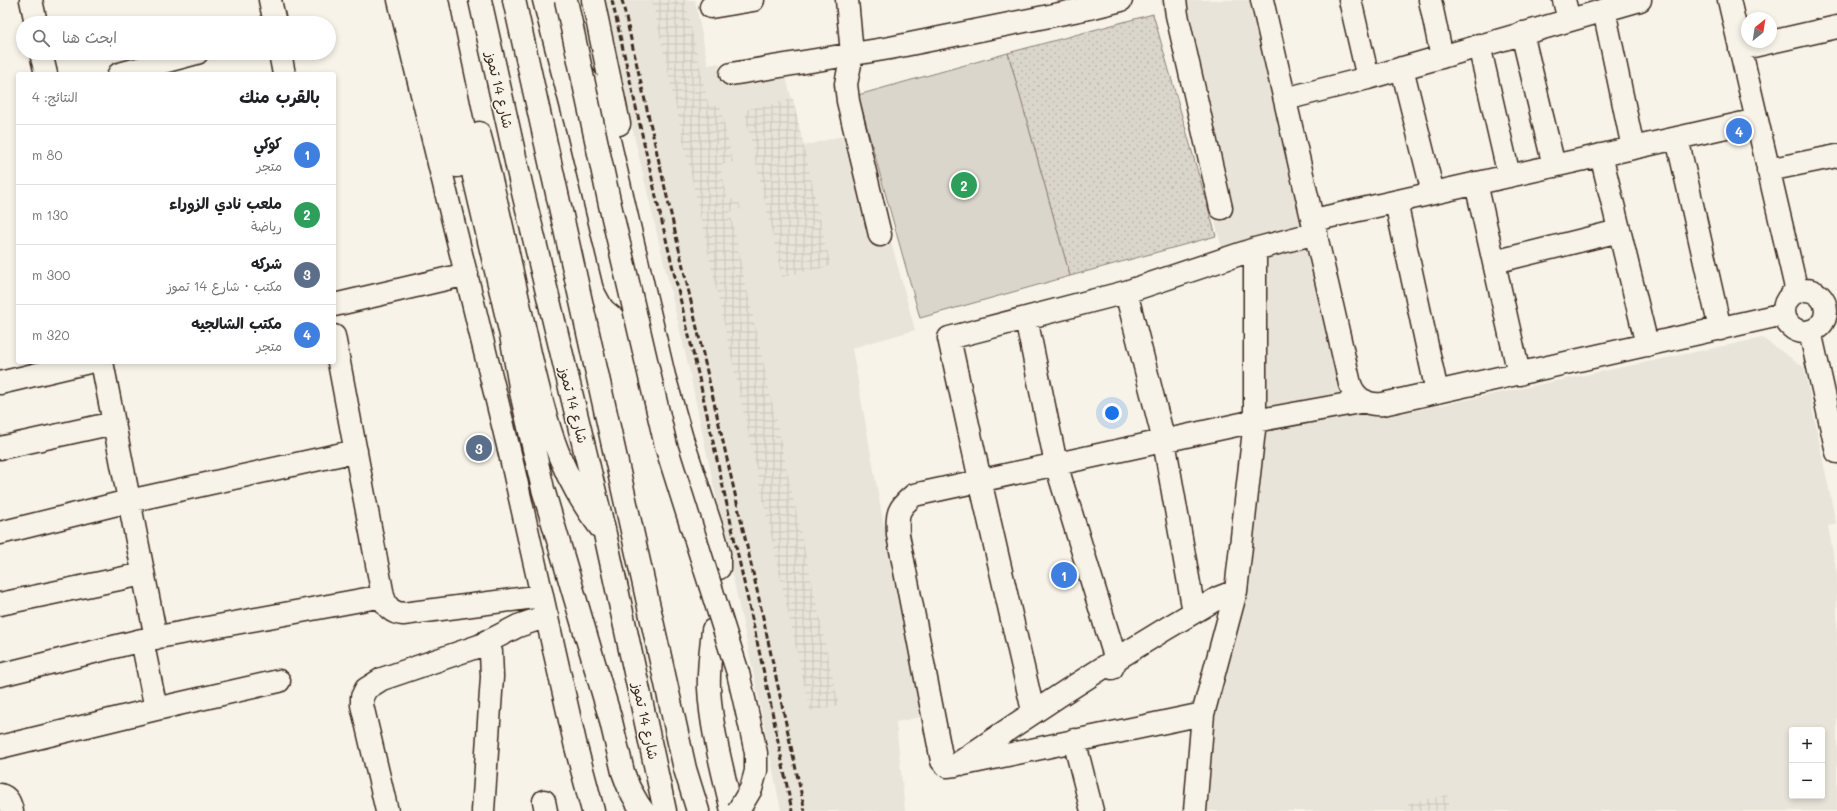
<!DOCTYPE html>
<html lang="ar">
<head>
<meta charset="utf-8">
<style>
  :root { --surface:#fff; --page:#f2f2f2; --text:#202124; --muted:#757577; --line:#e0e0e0; --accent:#db2777 }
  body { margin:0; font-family:Mali,"Playpen Sans Arabic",sans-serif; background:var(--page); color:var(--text); direction:rtl }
  .controls { position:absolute; right:12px; bottom:12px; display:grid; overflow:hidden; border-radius:4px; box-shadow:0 2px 6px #0003 }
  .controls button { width:36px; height:36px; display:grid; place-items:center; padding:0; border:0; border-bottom:1px solid var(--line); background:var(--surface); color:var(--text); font:20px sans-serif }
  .compass { position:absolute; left:1741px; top:12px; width:36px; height:36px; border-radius:50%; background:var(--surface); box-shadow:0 2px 6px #0003; rotate:30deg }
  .you { position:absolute; left:1112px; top:413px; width:14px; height:14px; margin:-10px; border:3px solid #fff; border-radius:50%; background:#1a73e8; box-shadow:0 0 0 6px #1a73e833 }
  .badge { display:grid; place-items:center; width:26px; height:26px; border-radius:50%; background:var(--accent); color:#fff; font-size:13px; font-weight:700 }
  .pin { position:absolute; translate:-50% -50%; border:2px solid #fff; box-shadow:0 1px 4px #0006 }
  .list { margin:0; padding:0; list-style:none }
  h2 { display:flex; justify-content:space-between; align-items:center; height:52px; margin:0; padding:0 16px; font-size:17px }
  h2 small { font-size:13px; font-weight:400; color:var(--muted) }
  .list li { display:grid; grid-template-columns:26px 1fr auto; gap:12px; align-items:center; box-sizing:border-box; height:60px; padding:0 16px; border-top:1px solid var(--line) }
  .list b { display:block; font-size:15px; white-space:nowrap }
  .list p { margin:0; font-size:13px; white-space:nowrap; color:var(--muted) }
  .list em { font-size:13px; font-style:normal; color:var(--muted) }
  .icon { flex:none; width:22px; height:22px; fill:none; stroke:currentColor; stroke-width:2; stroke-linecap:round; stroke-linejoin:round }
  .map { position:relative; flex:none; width:1837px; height:811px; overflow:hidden; direction:ltr }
  .search { position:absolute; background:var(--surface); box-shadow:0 2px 6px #0003; left:16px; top:16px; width:320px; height:44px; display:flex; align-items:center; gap:10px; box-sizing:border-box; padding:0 14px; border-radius:22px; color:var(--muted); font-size:15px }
  .panel { position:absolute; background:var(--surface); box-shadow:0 2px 6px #0003; left:16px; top:72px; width:320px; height:292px; border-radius:4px; direction:rtl }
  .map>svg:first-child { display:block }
  .built { fill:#e9e4d9; fill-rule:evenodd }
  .industrial { fill:url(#industrial-grid) }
  .grass { fill:url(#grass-dots); stroke:#8b8074 }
  .garden { fill:#dbd6cb; stroke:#8b8074 }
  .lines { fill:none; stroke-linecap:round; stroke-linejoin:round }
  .minor-casing { stroke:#3b2a1e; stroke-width:25 }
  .major-casing { stroke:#3b2a1e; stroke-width:25 }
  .minor { stroke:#f7f3e8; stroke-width:22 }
  .major { stroke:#f7f3e8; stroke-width:22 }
  .rail { stroke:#3b2a1e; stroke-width:3; stroke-dasharray:6 3; stroke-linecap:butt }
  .major-bridge-casing { stroke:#3b2a1e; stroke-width:25; stroke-linecap:butt }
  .major-bridge { stroke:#f7f3e8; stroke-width:22 }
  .labels { text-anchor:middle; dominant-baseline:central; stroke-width:3; stroke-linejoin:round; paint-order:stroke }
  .street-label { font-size:14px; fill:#3b2a1e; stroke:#f7f3e8 }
</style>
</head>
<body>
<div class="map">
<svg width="1837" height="811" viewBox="0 0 1837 811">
  <defs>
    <pattern id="industrial-grid" width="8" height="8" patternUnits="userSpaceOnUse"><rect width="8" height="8" fill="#e9e4d9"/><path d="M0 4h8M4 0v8" fill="none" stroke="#c9c4ba"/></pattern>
    <pattern id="grass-dots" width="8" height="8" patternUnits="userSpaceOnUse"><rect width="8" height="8" fill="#dbd6cb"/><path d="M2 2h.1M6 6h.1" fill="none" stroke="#bdb8ae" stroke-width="1.8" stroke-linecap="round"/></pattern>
  </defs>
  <rect width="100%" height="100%" fill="#f7f3e8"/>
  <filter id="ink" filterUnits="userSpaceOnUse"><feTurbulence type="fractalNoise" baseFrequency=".025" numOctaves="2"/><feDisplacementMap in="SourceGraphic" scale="8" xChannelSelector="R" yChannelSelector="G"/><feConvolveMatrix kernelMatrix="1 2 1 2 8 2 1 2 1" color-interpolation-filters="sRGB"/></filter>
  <g filter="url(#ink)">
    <!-- built -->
    <path class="built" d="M 602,0 L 695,0 L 708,65 L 719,63 L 722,84 L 785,72 L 803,146 L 861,131 L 915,330 L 852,348 L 884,526 L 903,521 L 925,716 L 896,722 L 905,811 L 781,811 L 758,695 L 688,365 Z
      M 1160,0 L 1255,0 L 1291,149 L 1370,414 L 1389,416 L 1762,338 L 1804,367 L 1836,524 L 1828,526 L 1837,574 L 1837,811 L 1206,811 L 1214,714 L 1242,588 L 1260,242 L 1223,253 ZM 1792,730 L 1822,730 L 1822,796 L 1792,796 Z"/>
    <!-- industrial -->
    <path class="industrial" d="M 652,0 L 685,0 L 709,107 L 720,105 L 733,162 L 720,165 L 728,200 L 738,198 L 741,209 L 730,212 L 839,705 L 810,711 Z
      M 793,99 L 831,266 L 782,277 L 744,110 Z
      M 1447,795 L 1451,811 L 1410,811 L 1408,803 Z"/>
    <!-- grass -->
    <path class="grass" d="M 1153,14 L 1216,236 L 1070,276 L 1008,53 Z"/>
    <!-- garden -->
    <path class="garden" d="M 1008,53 L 1070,276 L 920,318 L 858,95 Z"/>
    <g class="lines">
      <defs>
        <path id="minor" d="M 31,0 L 36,23
          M 270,0 L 275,23
          M 399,0 L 511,458 L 576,747 L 593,811
          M 847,0 L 852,54 L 846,84 L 848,101 L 880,235
          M 1175,0 L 1177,15 L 1221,208
          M 1262,0 L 1350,384 C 1355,398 1367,406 1383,404 L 1784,314
          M 1350,0 L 1368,78
          M 1430,0 L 1442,57
          M 1564,0 L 1569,20
          M 1729,0 L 1797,292
          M 711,7 L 753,0
          M 1604,10 L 1633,148
          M 1522,33 L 1554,166
          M 1479,45 L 1509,176
          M 1740,49 L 1837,27
          M 41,53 L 46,74
          M 280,53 L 284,74
          M 1402,68 L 1433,193
          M 119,74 L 197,53
          M 731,74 L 890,48 L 1089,8 L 1121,0
          M 1285,99 L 1368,78 L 1640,0
          M 1677,138 L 1720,329
          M 1601,155 L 1647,345
          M 1768,170 L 1837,156
          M 1476,183 L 1519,374
          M 1396,202 L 1437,392
          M 1314,220 L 1757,120
          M 1494,262 L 1619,231
          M1784 311a21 21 0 1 1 42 0a21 21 0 1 1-42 0Z
          M 1126,292 L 1164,441 L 1194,612
          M 334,305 L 467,274
          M 1026,318 L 1056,464 L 1116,660 L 1112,668
          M 1810,331 L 1837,452
          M 334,336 L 383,596 C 386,607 392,613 403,614 L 542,596
          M 102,362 L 156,638
          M 0,383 L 89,362
          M 0,448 L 114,423
          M 0,533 L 129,501 L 356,451
          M 1236,591 L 1218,598 C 1128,650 1041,706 956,765 L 947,766 L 942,761 L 898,535 C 897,513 897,509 914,495 L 1255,421 L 1365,401
          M 0,604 L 143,574
          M 142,640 L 156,709
          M 0,675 L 142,640 L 383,596
          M 1033,711 L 980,480 L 949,338 L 1126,292 L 1255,249 L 1316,233
          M 1074,740 L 1092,811
          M 0,747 L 156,709 L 279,681
          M 964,764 L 1203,714
          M 0,795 C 8,797 10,803 12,811
          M 544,801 L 546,811
          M 387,811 L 362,705 L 362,697 L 366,689 L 382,679 L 479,646 L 518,626 L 547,616
          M 483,811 L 492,677 L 491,652 L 487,641
          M 1195,811 L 1203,714 L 1236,591 L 1255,421 L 1255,249"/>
        <path id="major" d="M 415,0 L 457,166
          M 437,0 L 474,177 L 511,335 L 521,392 L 543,489 L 610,717 L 623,772 L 629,788 L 638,804 L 643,811
          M 480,0 L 521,184 L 605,534 L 665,811
          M 514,0 L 685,769 L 698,811
          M 544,0 L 578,131 L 614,281 L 621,294 L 633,304
          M 593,0 L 619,124
          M 583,75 L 595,92 L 602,110 L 664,376 L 682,439 L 714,535 L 719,553 L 719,568
          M 479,133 C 497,198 510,265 525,331 C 541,403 554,468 600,527
          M 713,630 C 711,649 708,669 709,688 C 711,730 723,771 732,811"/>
      </defs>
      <!-- minor casing -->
      <use href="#minor" class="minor-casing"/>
      <!-- major casing -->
      <use href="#major" class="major-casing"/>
      <!-- minor -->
      <use href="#minor" class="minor"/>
      <!-- major -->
      <use href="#major" class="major"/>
      <!-- rail -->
      <path class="rail" d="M 612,0 L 657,201 L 699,378 L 769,696 L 792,811
        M 622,0 L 759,599 L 805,811"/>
      <defs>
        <path id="major-bridge" d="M 566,0 L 610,205 L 666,446 L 738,673 L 752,734 L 756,753 L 756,771 L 751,789 L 738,811"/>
      </defs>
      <!-- major-bridge casing -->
      <use href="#major-bridge" class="major-bridge-casing"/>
      <!-- major-bridge -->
      <use href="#major-bridge" class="major-bridge"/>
    </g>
  </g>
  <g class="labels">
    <!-- street labels -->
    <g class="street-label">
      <text transform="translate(500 90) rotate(77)">شارع 14 تموز</text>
      <text transform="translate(574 405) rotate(76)">شارع 14 تموز</text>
      <text transform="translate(646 721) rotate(78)">شارع 14 تموز</text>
    </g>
  </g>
</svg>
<div class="controls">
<button>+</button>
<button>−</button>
</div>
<svg class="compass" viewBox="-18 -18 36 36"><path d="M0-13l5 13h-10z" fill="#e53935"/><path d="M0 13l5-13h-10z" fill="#757577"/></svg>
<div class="you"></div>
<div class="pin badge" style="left:1064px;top:575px;background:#3f7fe0">1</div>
<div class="pin badge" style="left:964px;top:185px;background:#2e9e5b">2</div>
<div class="pin badge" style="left:479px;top:448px;background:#5c6f8a">3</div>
<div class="pin badge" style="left:1739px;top:131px;background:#3f7fe0">4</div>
<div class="search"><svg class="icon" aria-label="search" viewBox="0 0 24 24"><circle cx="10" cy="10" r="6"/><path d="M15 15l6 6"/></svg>ابحث هنا</div>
<section class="panel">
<h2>بالقرب منك<small>النتائج: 4</small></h2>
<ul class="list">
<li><span class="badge" style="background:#3f7fe0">1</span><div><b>كوكي</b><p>متجر</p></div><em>80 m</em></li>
<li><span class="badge" style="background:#2e9e5b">2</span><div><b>ملعب نادي الزوراء</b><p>رياضة</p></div><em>130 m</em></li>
<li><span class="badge" style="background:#5c6f8a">3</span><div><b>شركه</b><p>مكتب · شارع 14 تموز</p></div><em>300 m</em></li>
<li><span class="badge" style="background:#3f7fe0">4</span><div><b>مكتب الشالجيه</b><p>متجر</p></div><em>320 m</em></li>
</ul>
</section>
</div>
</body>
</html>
